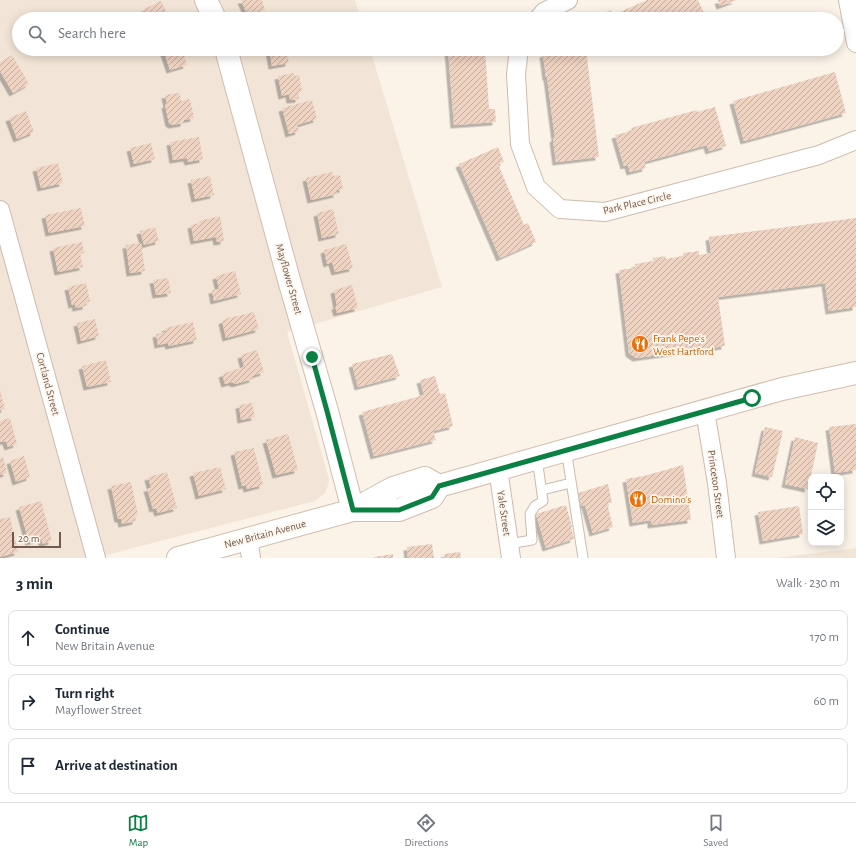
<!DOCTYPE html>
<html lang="en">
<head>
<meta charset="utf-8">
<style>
  :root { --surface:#fff; --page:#f2f2f3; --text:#1f2937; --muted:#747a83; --line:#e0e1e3; --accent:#0b8043 }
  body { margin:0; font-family:"Alegreya Sans",sans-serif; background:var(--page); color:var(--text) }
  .controls { position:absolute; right:12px; bottom:12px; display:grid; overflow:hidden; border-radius:8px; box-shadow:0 2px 10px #0003 }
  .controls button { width:36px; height:36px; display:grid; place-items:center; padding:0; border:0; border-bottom:1px solid var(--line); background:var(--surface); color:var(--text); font:20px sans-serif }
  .scale { position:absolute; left:12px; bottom:10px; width:49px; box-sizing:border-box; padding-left:4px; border:2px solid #735a4e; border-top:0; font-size:11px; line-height:14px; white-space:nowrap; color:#735a4e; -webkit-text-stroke:3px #fef7ee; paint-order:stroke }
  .stop { position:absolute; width:12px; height:12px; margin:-9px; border:3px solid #0b8043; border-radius:50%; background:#fff }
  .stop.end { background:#0b8043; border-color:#fff; box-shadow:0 1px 4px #0008 }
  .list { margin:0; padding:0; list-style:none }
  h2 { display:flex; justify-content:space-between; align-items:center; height:52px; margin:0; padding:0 16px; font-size:17px }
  h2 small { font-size:13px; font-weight:400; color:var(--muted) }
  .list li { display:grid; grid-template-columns:26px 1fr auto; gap:12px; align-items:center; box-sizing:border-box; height:56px; margin:0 8px 8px; padding:0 8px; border:1px solid var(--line); border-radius:8px }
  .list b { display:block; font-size:15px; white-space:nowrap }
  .list p { margin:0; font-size:13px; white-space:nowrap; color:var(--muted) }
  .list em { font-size:13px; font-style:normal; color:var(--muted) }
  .icon { flex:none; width:22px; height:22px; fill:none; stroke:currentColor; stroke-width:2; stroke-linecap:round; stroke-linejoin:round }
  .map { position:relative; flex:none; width:856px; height:558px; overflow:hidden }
  .search { position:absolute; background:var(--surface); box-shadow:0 2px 10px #0003; left:12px; right:12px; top:12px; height:44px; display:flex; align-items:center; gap:10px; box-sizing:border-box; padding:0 14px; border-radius:22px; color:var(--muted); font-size:15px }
  .sheet { height:244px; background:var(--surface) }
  nav { display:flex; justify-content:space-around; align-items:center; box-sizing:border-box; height:56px; border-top:1px solid var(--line); background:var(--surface); font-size:11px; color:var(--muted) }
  nav a { display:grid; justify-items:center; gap:2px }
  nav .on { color:var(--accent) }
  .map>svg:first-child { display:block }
  .residential { fill:#f2e5d7 }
  .building { fill:url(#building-hatch); filter:url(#shadow) }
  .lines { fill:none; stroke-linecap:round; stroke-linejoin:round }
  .lane-casing { stroke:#ccbbaf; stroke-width:11 }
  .street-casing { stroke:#ccbbaf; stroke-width:20 }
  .secondary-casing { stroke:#d1bdaf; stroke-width:24 }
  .lane { stroke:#fff; stroke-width:9 }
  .street { stroke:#fff; stroke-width:18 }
  .secondary { stroke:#fff; stroke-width:22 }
  .route { stroke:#0b8043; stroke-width:5 }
  .labels { text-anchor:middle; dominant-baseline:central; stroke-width:3.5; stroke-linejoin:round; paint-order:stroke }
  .street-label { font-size:11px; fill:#735a4e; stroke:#fef7ee }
  .food-label { font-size:11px; fill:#c56008; stroke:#fef7ee; text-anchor:start }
</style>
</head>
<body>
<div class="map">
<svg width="856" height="558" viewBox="0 0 856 558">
  <defs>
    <pattern id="building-hatch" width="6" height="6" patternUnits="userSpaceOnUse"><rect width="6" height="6" fill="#eed2c2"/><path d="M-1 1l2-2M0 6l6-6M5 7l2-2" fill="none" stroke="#c5ada0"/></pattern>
    <filter id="shadow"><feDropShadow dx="-3.5" dy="3.5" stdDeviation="0" flood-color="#0004"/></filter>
  </defs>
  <rect width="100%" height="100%" fill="#fbf3e8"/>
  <!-- residential -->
  <path class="residential" d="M 0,0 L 355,0 L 361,19 L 19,19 L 19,49 L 370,49 L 442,287 L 287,332 L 329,479 L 329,483 L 325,493 L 315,501 L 95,558 L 0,558 Z
    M 856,548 L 856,558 L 776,558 Z"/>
  <!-- building -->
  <path class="building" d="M 241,0 L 262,0 L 265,10 L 248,16 Z
    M 647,0 L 698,0 L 704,13 L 689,19 L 596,19 L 595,17 L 611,10 L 613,15 Z
    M 718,0 L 737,0 L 720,6 Z
    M 161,1 L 170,19 L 150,19 L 144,9 Z
    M 163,49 L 182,49 L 187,65 L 170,70 Z
    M 269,49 L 286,49 L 289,63 L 272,66 Z
    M 448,49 L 485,49 L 489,109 L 495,109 L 496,122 L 454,125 Z
    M 580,49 L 586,49 L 599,157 L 556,162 L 553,139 L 555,138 L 547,77 L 546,77 L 543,54 Z
    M 12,55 L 29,84 L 13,93 L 0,71 L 0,62 Z
    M 835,72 L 846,113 L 744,141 L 733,101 Z
    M 294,73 L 295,76 L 299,75 L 302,91 L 298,92 L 299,99 L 290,100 L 289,94 L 282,96 L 278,76 Z
    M 179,93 L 181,101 L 190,99 L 194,118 L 184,120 L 184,123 L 172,125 L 169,123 L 165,105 L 167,104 L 165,95 Z
    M 312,100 L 317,119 L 297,125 L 299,131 L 289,134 L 282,108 Z
    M 715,107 L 726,146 L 709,151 L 707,145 L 644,162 L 646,168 L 630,172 L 628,165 L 624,166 L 615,135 L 632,131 L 631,128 L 697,110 L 697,112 Z
    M 26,111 L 34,132 L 17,139 L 9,118 Z
    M 199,137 L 203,159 L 188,162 L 187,158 L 173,160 L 170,142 Z
    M 151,143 L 155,159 L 134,164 L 130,148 Z
    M 498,147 L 504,162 L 498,164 L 524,225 L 528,223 L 536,242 L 500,258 L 459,164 Z
    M 58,163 L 63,183 L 41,188 L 36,168 Z
    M 332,172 L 333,176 L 340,175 L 343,189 L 336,190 L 337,194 L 311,200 L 306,178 Z
    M 210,176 L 214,195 L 195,199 L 191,180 Z
    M 81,208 L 85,226 L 49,233 L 45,215 Z
    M 333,209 L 339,234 L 322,238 L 317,213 Z
    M 220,216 L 224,241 L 217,242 L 216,237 L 194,241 L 191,225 L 199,223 L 199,221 Z
    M 856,218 L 856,307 L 829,311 L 825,283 L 718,297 L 725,346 L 636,358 L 629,353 L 619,270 L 636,268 L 635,264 L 654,261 L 653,258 L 665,256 L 666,259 L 683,256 L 683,253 L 699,251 L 699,255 L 711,253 L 709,237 Z
    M 155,227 L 159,241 L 144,245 L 140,231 Z
    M 82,242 L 84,253 L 80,254 L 83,267 L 58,272 L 53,248 Z
    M 141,243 L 145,271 L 130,273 L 126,245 Z
    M 346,244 L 353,268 L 335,272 L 332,262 L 327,264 L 324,250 Z
    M 235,271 L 241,294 L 214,301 L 212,290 L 219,289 L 216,276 Z
    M 168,278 L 171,293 L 156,295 L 153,280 Z
    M 86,283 L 90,301 L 86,303 L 86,306 L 76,308 L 75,304 L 72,305 L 68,287 Z
    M 352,285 L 358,308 L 337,313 L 335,306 L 337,306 L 334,290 Z
    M 254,312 L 259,329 L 226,338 L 222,321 L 228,318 Z
    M 95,319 L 99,336 L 81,341 L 77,323 Z
    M 193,322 L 197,340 L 169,346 L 168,343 L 158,345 L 156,334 L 166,332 L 165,328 Z
    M 257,350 L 264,372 L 252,376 L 253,379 L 235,384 L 232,382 L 225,384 L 222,374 L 244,367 L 241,355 Z
    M 392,354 L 400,376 L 358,387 L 352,364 Z
    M 106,360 L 111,382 L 87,387 L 82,366 Z
    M 435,376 L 440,394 L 445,393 L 453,426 L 433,431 L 436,440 L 374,456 L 362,412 L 424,395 L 420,380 Z
    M 0,390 L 5,409 L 0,410 Z
    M 252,403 L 255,417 L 241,420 L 239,405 Z
    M 10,418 L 17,444 L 8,447 L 6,441 L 0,442 L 0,421 Z
    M 856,424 L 856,470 L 835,473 L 829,427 Z
    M 765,427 L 783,431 L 772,477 L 755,473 Z
    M 288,434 L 298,470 L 276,475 L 266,440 Z
    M 795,437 L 818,443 L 808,489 L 785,484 Z
    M 254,448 L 263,485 L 247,489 L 246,485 L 242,486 L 234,452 Z
    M 24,456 L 30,477 L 16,482 L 10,461 Z
    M 3,457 L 7,473 L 0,475 L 0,458 Z
    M 683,465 L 691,520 L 651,525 L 651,520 L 633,523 L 626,479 L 644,476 Z
    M 220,467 L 226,489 L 199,496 L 193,473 Z
    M 167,472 L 177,508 L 158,513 L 156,508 L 153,509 L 147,488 L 151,488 L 148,477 Z
    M 131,482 L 138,515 L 135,516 L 136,521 L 122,524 L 121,519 L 118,519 L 111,486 Z
    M 608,484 L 612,503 L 607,503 L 613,527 L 593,533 L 585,505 L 581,506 L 578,493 Z
    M 41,501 L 52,541 L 43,544 L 41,539 L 29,542 L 19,507 Z
    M 566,505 L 572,527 L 571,527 L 574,539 L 546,548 L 536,514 Z
    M 799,506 L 803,534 L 763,541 L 758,512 Z
    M 10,517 L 18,552 L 0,557 L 0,519 Z
    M 432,544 L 434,558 L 408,558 L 407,547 Z
    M 460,552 L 461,558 L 445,558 L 444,554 Z
    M 393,554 L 393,558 L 374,558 L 374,557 Z"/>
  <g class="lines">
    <defs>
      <path id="lane" d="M 566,449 L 583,558
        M 542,490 L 571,483
        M 508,544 L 532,540 L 530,514 L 535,506 L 543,501 L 537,458"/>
      <path id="street" d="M 848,0 L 856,43
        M 538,19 L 544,12 L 568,0
        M 519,49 L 516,74 L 520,144 L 536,187 L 560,209 L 605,212 L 819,155 L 856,140
        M 0,210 L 96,558
        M 705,411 L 717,483 L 726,558
        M 498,469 L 511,558
        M 248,538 L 251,558"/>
      <path id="secondary" d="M 206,0 L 215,19
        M 226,49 L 289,280 L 327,411 L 353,510
        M 356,510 L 399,510 L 432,497 L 439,486
        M 178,558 L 353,510 L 393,488 L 425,478 L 439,486 L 782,389 L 856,373"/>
    </defs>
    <!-- lane casing -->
    <use href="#lane" class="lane-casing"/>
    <!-- street casing -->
    <use href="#street" class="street-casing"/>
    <!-- secondary casing -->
    <use href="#secondary" class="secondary-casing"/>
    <!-- lane -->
    <use href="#lane" class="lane"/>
    <!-- street -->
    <use href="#street" class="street"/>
    <!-- secondary -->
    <use href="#secondary" class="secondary"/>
  </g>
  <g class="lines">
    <!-- route -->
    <path class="route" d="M 312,357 L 327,411 L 353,510 L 399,510 L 432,497 L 439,486 L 752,398"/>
  </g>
  <!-- icons -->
  <defs>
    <symbol id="restaurant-disc" viewBox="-11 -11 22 22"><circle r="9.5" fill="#e8710a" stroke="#fef7ee"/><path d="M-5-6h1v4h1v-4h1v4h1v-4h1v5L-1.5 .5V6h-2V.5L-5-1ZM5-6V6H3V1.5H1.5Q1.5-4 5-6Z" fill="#fff"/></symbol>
  </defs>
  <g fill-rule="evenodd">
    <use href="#restaurant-disc" x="630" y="334" width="20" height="20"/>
    <use href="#restaurant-disc" x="628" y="489" width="20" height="20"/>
  </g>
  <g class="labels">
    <!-- street labels -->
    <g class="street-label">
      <text transform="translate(637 203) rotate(-13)">Park Place Circle</text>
      <text transform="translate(289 279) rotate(74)">Mayflower Street</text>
      <text transform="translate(48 384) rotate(75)">Cortland Street</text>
      <text transform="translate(716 484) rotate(82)">Princeton Street</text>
      <text transform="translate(504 513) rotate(82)">Yale Street</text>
      <text transform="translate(265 534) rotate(-15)">New Britain Avenue</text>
    </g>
    <!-- food labels -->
    <g class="food-label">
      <text x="653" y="338">Frank Pepe's<tspan x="653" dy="13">West Hartford</tspan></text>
      <text x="651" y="499">Domino's</text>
    </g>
  </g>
</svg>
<div class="controls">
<button><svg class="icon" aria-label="locate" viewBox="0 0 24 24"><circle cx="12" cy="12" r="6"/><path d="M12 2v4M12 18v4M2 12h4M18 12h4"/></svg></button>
<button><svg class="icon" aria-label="layers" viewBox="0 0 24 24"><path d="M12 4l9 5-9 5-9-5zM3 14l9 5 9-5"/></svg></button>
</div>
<div class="scale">20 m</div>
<div class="stop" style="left:752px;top:398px"></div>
<div class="stop end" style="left:312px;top:357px"></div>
<div class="search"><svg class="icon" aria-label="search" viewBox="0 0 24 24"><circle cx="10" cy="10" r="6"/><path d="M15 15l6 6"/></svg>Search here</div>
</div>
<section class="sheet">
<h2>3 min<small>Walk · 230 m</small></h2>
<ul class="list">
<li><svg class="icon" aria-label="ahead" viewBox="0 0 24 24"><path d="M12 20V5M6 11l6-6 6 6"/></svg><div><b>Continue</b><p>New Britain Avenue</p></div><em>170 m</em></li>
<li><svg class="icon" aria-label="right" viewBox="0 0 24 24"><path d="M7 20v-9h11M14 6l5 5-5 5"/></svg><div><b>Turn right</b><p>Mayflower Street</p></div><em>60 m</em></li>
<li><svg class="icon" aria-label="arrive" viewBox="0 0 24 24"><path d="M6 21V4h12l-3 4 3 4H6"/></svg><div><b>Arrive at destination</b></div></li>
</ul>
</section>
<nav>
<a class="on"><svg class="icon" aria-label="map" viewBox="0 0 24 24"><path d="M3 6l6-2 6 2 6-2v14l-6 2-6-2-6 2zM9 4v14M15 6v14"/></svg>Map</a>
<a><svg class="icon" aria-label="directions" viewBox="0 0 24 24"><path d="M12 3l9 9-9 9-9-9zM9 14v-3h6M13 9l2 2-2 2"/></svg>Directions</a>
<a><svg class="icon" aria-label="saved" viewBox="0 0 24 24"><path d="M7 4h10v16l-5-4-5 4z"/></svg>Saved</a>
</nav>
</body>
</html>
